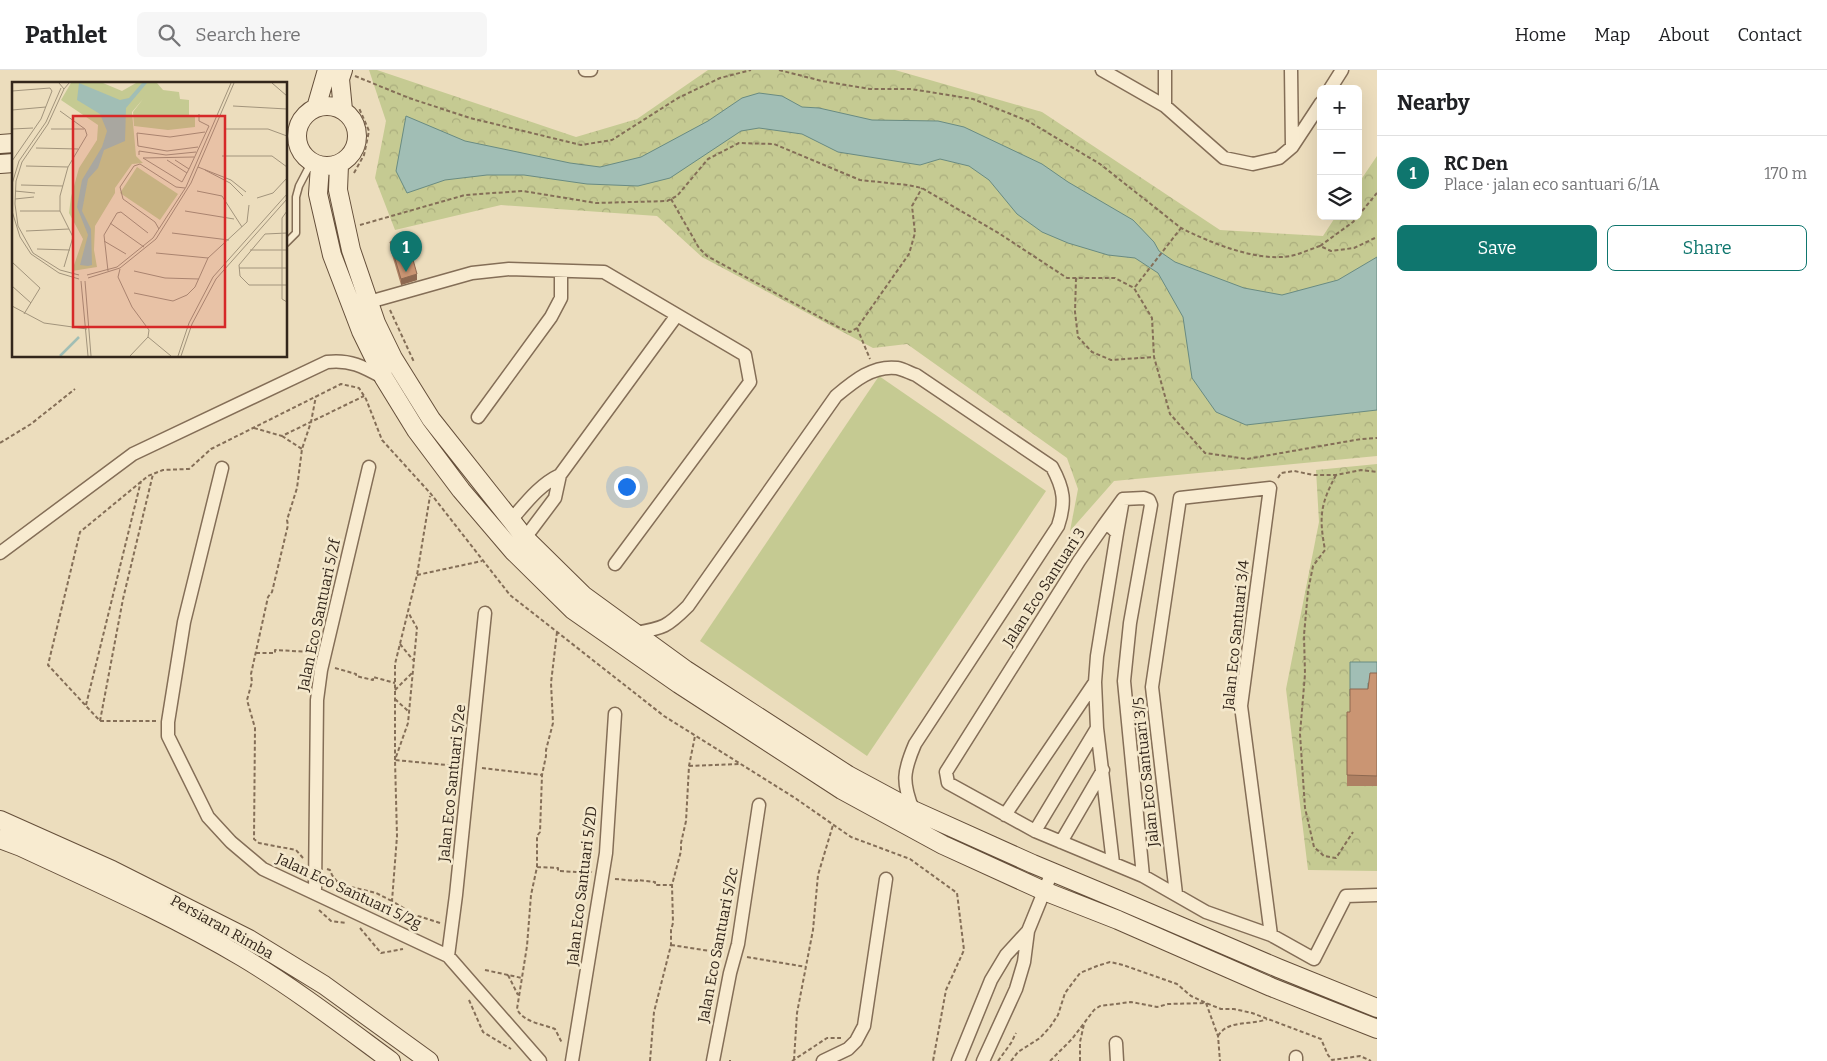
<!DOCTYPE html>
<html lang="en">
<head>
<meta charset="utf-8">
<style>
  :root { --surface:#fff; --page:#f6f6f6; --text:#202124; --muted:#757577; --line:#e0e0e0; --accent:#0f766e }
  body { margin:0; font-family:Bitter,serif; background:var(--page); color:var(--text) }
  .controls { position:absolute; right:15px; top:15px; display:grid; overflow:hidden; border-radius:8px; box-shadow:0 5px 20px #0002 }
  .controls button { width:45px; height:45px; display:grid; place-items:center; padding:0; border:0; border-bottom:1px solid var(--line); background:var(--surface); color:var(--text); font:25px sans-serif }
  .you { position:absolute; left:626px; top:416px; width:18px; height:18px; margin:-12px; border:4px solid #fff; border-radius:50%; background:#1a73e8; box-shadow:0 0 0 8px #1a73e833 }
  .badge { display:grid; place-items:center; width:32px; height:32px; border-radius:50%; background:var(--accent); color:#fff; font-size:16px; font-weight:700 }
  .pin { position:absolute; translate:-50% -41px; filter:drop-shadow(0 1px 2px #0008) }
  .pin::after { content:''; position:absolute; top:26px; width:18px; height:15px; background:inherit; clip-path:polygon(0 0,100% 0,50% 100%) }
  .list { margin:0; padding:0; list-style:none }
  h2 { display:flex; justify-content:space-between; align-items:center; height:65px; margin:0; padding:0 20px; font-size:21px }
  h2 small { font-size:16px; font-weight:400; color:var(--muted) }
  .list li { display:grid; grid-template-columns:32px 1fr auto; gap:15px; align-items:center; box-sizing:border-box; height:75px; padding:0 20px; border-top:1px solid var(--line) }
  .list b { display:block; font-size:19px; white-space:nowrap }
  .list p { margin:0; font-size:16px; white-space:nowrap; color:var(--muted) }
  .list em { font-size:16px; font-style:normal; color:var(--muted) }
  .actions { display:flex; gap:10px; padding:15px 20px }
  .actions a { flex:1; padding:11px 0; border:1px solid var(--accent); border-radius:8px; text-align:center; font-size:18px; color:var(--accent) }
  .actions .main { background:var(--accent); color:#fff }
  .icon { flex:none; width:28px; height:28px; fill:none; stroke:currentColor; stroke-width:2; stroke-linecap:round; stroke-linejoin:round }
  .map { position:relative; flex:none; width:1377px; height:991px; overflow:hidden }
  header { display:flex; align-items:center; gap:30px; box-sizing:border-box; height:70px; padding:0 25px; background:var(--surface); border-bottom:1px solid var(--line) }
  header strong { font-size:24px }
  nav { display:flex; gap:28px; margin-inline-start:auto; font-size:18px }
  .search { width:350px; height:45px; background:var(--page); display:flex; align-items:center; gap:12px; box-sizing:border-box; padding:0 18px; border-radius:8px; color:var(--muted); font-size:19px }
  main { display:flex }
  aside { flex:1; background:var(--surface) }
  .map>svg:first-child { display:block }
  .grass { fill:#c5ca92 }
  .park { fill:url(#park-crowns) }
  .water { fill:#a1beb5; stroke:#698b82 }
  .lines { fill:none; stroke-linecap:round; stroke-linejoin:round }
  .lane-casing { stroke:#846e57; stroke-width:9 }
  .street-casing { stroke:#846e57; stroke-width:15 }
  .secondary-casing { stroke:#654f3a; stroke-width:20 }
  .path { stroke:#846e57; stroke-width:2; stroke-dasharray:4 2.5; stroke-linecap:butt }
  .lane { stroke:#f8ebd0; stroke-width:6 }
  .street { stroke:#f8ebd0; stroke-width:12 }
  .secondary { stroke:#f8ebd0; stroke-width:18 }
  .wall { fill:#ae8063 }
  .shaded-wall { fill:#8d6850 }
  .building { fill:#ca9573; stroke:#8d6850 }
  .labels { text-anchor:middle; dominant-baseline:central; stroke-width:5; stroke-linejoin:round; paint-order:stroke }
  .street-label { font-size:15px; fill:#33261b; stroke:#f4e8cc }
  .inset-river { fill:none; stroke:#a1beb5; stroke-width:2.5 }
  .inset-road { fill:none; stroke:#a2947c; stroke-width:1 }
  .view { fill:#d62828; fill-opacity:0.15; stroke:#d62828; stroke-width:2.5 }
  .inset-edge { fill:none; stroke:#33261b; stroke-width:2.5 }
</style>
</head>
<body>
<header>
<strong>Pathlet</strong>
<div class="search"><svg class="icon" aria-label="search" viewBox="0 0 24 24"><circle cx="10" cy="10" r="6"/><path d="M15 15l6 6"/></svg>Search here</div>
<nav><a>Home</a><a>Map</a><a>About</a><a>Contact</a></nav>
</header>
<main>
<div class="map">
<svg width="1377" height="991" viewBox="0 0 1377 991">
  <defs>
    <pattern id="park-crowns" width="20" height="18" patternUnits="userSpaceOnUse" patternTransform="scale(1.25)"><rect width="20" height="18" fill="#c5ca92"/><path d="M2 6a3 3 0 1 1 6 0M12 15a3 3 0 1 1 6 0" fill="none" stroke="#aaad7d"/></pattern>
  </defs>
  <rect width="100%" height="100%" fill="#ecddbd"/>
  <!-- grass -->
  <path class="grass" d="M 879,306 L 1046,421 L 867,686 L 700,571 Z"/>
  <!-- park -->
  <path class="park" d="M 369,0 L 377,0 L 576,67 L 637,49 L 708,0 L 895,0 L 1042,42 L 1220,160 L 1323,166 L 1336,146 L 1358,146 L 1358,114 L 1377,86 L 1377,386 L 1114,411 L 1070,461 L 1078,419 L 1067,388 L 907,274 L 873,278 L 702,187 L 657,146 L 501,135 L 395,160 L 375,108 L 386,51 Z
    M 1377,394 L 1377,801 L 1308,800 L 1286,619 L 1319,452 L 1316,400 Z"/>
  <!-- water -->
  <path class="water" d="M 759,23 L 782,26 L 802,37 L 819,38 L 872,50 L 938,51 L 964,57 L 1042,94 L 1068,112 L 1133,150 L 1154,172 L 1159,181 L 1175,192 L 1244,218 L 1282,225 L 1338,210 L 1377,187 L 1377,340 L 1246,355 L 1216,342 L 1192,308 L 1183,247 L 1158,203 L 1135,188 L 1108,185 L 1068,173 L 1042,162 L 1017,144 L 989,110 L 969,96 L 940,89 L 920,95 L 838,82 L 802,64 L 759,58 L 741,61 L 670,108 L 638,116 L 587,114 L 524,105 L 487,105 L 445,110 L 407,123 L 396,101 L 406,46 L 465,71 L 570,93 L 600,97 L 641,87 L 708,51 L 742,28 Z
    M 1350,592 L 1377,592 L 1377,613 L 1368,613 L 1368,626 L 1350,626 Z"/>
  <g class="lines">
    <defs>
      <path id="lane" d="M 286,173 L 296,163 L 296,127 L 299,116 L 311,93"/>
      <path id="street" d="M 585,0 L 591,0
        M 1102,0 L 1165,36 L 1224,88 L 1253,94 L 1279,88 L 1292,77 L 1321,33
        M 1291,0 L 1292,77
        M 1330,19 L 1342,0
        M 1165,36 L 1165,0
        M 369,232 L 472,203 L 509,199 L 604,202 L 745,285 L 750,312 L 615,494
        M 478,347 L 551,247 L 561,228 L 561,201
        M 222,398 L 184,552 L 168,652 L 168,666 L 208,747 L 231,772 L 263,799 L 448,886 L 540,991
        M 1123,429 L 1144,428 L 1149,430 L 1151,435 L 1130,553 L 1124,611 L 1143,806
        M 511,450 C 526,433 539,415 560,405
        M 1104,455 L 1123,429 L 1117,463
        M 525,468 L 555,428 L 560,405 L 677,245
        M 0,483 L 133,384 L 327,292 C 350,289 364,297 384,308
        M 635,563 C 664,558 667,557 688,536 L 836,326 C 854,311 873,295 897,298 C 903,299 910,303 916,305 L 1052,397 C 1064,419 1066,432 1058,456 L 915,674 C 903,702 902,712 913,740
        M 1005,745 L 1095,612
        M 1035,761 L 1097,658
        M 1061,772 L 1103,700
        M 1113,793 L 1097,658 L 1095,612 L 1097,586 L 1117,463 L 1111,457 L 1104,455 L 1079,491 L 946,702 L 948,713 L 1035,761 L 1143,806 L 1206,842 L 1271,865 L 1314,889 L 1346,826 L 1377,825
        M 315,822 L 317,630 L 321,600 L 369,397
        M 1176,824 L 1152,617 L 1180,428 L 1270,418 L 1241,636 L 1271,865
        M 448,886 L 456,825 L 485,543
        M 1116,973 L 1117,991
        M 1296,987 L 1296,991
        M 572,991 L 606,783 L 615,644
        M 713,991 L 730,903 L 738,874 L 759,735
        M 823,991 L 848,979 L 856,971 L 864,956 L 886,809
        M 958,991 L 991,910 L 1006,885 L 1028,861
        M 983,991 L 1016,919 L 1024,892 L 1028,861 L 1052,802"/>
      <path id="secondary" d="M 343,0 L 340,9 L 343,40
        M297 66a30 30 0 1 1 60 0a30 30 0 1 1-60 0Z
        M 316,38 L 327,0
        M 0,74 L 14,73
        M 0,94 L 14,93
        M 339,95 L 338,120 L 351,180 L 376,253 L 393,288 L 431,349 L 511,450 L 525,468 L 583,525 L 686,600 L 848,705 L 913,740 L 1033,794 L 1124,832 L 1278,898 L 1377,938
        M 320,96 L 318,124 L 332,185 L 361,261 L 384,308 L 416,360 L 461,420 L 513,481 L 573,540 L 679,614 L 842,720 L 943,775 L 1044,821 L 1118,850 L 1271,917 L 1377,959
        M 0,750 L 112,800 L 249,869 L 324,915 L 429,991
        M 0,769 L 21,777 C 96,812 171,845 242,887 C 294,918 342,955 391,991"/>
    </defs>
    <!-- lane casing -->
    <use href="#lane" class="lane-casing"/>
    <!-- street casing -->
    <use href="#street" class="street-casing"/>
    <!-- secondary casing -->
    <use href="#secondary" class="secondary-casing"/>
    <!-- path -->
    <path class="path" d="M 779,0 L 822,11 L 870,19 L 911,19 L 973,29 L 1028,51 L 1100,94 L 1181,158 C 1211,173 1257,192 1290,186 C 1300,184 1311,179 1320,176 L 1331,181 L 1354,178 L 1377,167
      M 355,6 L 409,28 L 470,48 L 581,75 L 612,70 L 678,28 L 720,8 L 751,0
      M 354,103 L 364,85 L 369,61 L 359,38
      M 671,129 L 699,178 L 707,186 L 838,257 L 850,262 L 857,258 L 909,184 L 915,163 L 912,136 L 922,118
      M 1358,146 L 1377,123
      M 360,155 L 465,125 L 523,121 L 596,133 L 667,131 L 677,126 L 708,89 L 739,73 L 774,74 L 860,110 L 907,115 L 922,118 L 1000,164 L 1067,208 L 1115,208 L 1134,218 L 1152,248 L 1154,287 L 1170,344 L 1205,383 L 1247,389 L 1361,369 L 1377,368
      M 1320,176 L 1353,152 L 1358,146
      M 1076,208 L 1075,242 L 1078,267 L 1092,282 L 1111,290 L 1154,287
      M 1135,217 L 1181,158
      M 390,240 L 414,292
      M 857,258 L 870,289
      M 254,358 L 282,366 L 364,326
      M 282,366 L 302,379
      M 0,373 L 31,354 L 75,319
      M 1336,405 C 1320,435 1319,447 1325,480 L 1313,496 L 1308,521 L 1304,565 L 1305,604 L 1300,664 L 1305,738 L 1314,777 L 1324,786 L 1336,788 L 1353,762
      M 1278,408 L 1281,403 L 1294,401 L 1314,405 L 1336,405 L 1361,400 L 1377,402
      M 417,505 L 482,491
      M 557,562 L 551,613 L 553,653 L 546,680 L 546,686 L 542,705 L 540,762 L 537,766 L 537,797 L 531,825 L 527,876 L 517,939 C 523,952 542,954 555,959 L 562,973
      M 400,574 L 413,590
      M 256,583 L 275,583 L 275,580 L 312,582
      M 335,598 L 356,604 L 356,606 L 373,610 L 373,607 L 395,613
      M 395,620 L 412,603
      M 395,629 L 408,641
      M 86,635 L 141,411
      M 100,651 L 123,529 L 153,404
      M 156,651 L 100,651 L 48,595 L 80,462 L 148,406 L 163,400 L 189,399 L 211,379 L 341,314 L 359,318 L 366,329 L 382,370 L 431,424 L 510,525 L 664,646 L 795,728 L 851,767 L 910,789 L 957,823 L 964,880 L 946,920 L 933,991
      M 396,687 L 408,653 L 417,558 L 408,542
      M 395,690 L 395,594 L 417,505 L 430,426
      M 689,696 L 739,694
      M 482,698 L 542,705
      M 303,788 L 296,780 L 259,773 L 254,769 L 255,658 L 247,630 L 252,612 L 251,604 L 268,527 L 272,522 L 288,455 L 287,450 L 297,418 L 302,379 L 311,352 L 316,326
      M 537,797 L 558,798 L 558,801 L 576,802 L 576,800 L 592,802
      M 327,799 L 330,800 L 332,805 L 339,814 L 376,823 L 392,831
      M 615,809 L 637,811 L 637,810 L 655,812 L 655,815 L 672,815
      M 319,840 L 331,851 L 347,853
      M 440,853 L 415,845 L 392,831 L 397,766 L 395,690 L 457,696
      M 360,858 L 381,883 L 403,879
      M 671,875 L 723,883
      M 747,887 L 806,897
      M 485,900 L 522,908
      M 508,905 L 518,925
      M 469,930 L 483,962 L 511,979
      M 1218,966 C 1228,949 1251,956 1267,949
      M 794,990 L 797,943 L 813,860 L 818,805 L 833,755
      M 650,991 L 654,942 L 671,875 L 671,860 L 673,853 L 672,815 L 681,781 L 681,773 L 686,751 L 689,696 L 695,666
      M 729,991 L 731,991
      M 792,991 L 827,968 L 841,968
      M 998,991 L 1011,973 L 1016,963
      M 1011,991 L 1018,982 L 1040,968 L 1050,957 L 1058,945 L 1065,923 L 1080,903 L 1097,896 L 1110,892 L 1123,895 L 1177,914 L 1191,926 L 1206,933 L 1221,939 L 1234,939 L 1252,943 L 1321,969 L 1328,985 L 1332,990 L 1360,986 L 1371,991
      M 1050,991 L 1072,969 L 1094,940 L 1100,936 L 1131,932 L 1157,937 L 1168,934 L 1206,933 L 1218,966 L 1220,991
      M 1058,991 L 1059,991
      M 1080,991 L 1080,972 L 1084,954"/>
    <!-- lane -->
    <use href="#lane" class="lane"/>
    <!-- street -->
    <use href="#street" class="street"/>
    <!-- secondary -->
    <use href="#secondary" class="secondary"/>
  </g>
  <!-- wall -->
  <path class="wall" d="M 390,172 L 417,210 L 401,215 L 390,178 Z
    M 1377,603 L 1377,716 L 1347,716 L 1347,642 L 1350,642 L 1368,619 Z"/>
  <!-- shaded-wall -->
  <path class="shaded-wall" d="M 417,204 L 417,210 L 401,215 L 401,209 Z"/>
  <!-- building -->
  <path class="building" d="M 407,168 L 417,204 L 401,209 L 390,172 Z
    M 1370,603 L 1377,603 L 1377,706 L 1347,705 L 1347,642 L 1350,642 L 1350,619 L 1368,619 Z"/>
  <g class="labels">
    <!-- street labels -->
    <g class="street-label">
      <text transform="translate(1044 517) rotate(-57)">Jalan Eco Santuari 3</text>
      <text transform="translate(319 545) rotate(-78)">Jalan Eco Santuari 5/2f</text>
      <text transform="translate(1236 565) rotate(-84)">Jalan Eco Santuari 3/4</text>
      <text transform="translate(1146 702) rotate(-96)">Jalan Eco Santuari 3/5</text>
      <text transform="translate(452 713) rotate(-84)">Jalan Eco Santuari 5/2e</text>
      <text transform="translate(582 816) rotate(-83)">Jalan Eco Santuari 5/2D</text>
      <text transform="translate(349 821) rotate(25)">Jalan Eco Santuari 5/2g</text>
      <text transform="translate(222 857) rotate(29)">Persiaran Rimba</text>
      <text transform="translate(718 875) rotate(-79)">Jalan Eco Santuari 5/2c</text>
    </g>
  </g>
  <!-- overview -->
  <g transform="translate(12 12)">
    <rect width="275" height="275" fill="#ecddbd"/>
    <path d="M 125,85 L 166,112 L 148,138 L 108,111 Z" fill="#c5ca92"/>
    <path d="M 59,1 L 91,1 L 110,9 L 124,1 L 145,1 L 151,8 L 167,10 L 168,17 L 177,18 L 177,33 L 183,33 L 183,45 L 156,48 L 122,44 L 121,30 L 131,17 L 120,30 L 124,74 L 131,81 L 120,82 L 103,106 L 103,111 L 83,144 L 82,168 L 85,185 L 60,189 L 71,157 L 57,131 L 59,115 L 67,86 L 85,58 L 86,43 L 49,18 Z" fill="#c5ca92"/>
    <path d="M 67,1 L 108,18 L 117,16 L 130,1 L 135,1 L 114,26 L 113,59 L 92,68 L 86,86 L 76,97 L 70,129 L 79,147 L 80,183 L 76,184 L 68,183 L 76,153 L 65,125 L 70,98 L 90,65 L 95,49 L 88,32 L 65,18 Z" fill="#a1beb5"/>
    <path class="inset-river" d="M 48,274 L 67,255"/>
    <path class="inset-road" d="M 47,1 L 52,7 L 57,1M 260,1 L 275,14M 52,7 L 36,42 L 10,80 L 4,99 L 3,122 L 6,144 L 21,171 L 48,188 L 67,193M 0,9 L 38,6 L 40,9 L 29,37 L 0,79M 221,24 L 275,27M 0,28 L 34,25M 48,29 L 73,47 L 75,53 L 56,85 L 48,114 L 48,129 L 61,155 L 52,185M 0,47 L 21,46M 39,47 L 72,47M 212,47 L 256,47 L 275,54M 186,65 L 155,69 L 126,64 L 125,51 L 158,55 L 193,50M 24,66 L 66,67M 127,73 L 127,69 L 154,73 L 184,70M 210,74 L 260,74 L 275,85M 182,75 L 131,76 L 170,100 L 177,87 L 197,44 L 187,39 L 187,32M 155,78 L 175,91M 163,78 L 177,87M 14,84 L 56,85M 186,85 L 219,98 L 234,110M 193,88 L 218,101 L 231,114M 0,102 L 7,79 L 34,40 L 49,6M 9,103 L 51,104M 3,109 L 23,111M 185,109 L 210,114 L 230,145M 245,116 L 261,111 L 275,96M 3,117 L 22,115M 0,129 L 8,155 L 19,172 L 47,191 L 67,197M 8,129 L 48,129M 173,129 L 222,137M 275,129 L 270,136 L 270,217 L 275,220M 98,141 L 132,165M 147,147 L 143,140 L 111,117 L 108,105 L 122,84 L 128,82 L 164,105 L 173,106M 14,149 L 57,147M 160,151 L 217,158M 275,151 L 253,152 L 227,183 L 228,194 L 237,203 L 275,203M 92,159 L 114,172M 25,167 L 58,168M 238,168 L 275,168M 144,171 L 196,176M 0,180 L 28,206 L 12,232M 227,186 L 275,186M 108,187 L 106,195 L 120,225 L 137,248 L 136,255 L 118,274M 96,189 L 92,153 L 105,131 L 109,130 L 136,151M 122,189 L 153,196 L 187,197M 75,193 L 105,185 L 141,156 L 174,105 L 219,1M 76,196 L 108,186 L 144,157 L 179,101 L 222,1M 69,199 L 76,274M 73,199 L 79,274M 0,204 L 19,221M 122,211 L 161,219 L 175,213 L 183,205 L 196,176 L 235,140 L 237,123M 0,224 L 32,241 L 75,247M 136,255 L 159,274M 166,274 L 177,241 L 201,195 L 275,112M 169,274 L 180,242 L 204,197 L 275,117"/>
    <path class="view" d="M 61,34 L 213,34 L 213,245 L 61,245 Z"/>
    <rect width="275" height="275" class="inset-edge"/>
  </g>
</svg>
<div class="controls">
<button>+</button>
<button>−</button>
<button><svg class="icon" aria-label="layers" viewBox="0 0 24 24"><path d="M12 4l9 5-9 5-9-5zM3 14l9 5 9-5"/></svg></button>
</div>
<div class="you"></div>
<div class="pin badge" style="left:406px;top:202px">1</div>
</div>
<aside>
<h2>Nearby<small></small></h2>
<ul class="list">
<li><span class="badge">1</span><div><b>RC Den</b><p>Place · jalan eco santuari 6/1A</p></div><em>170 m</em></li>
</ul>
<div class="actions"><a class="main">Save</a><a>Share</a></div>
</aside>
</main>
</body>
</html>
